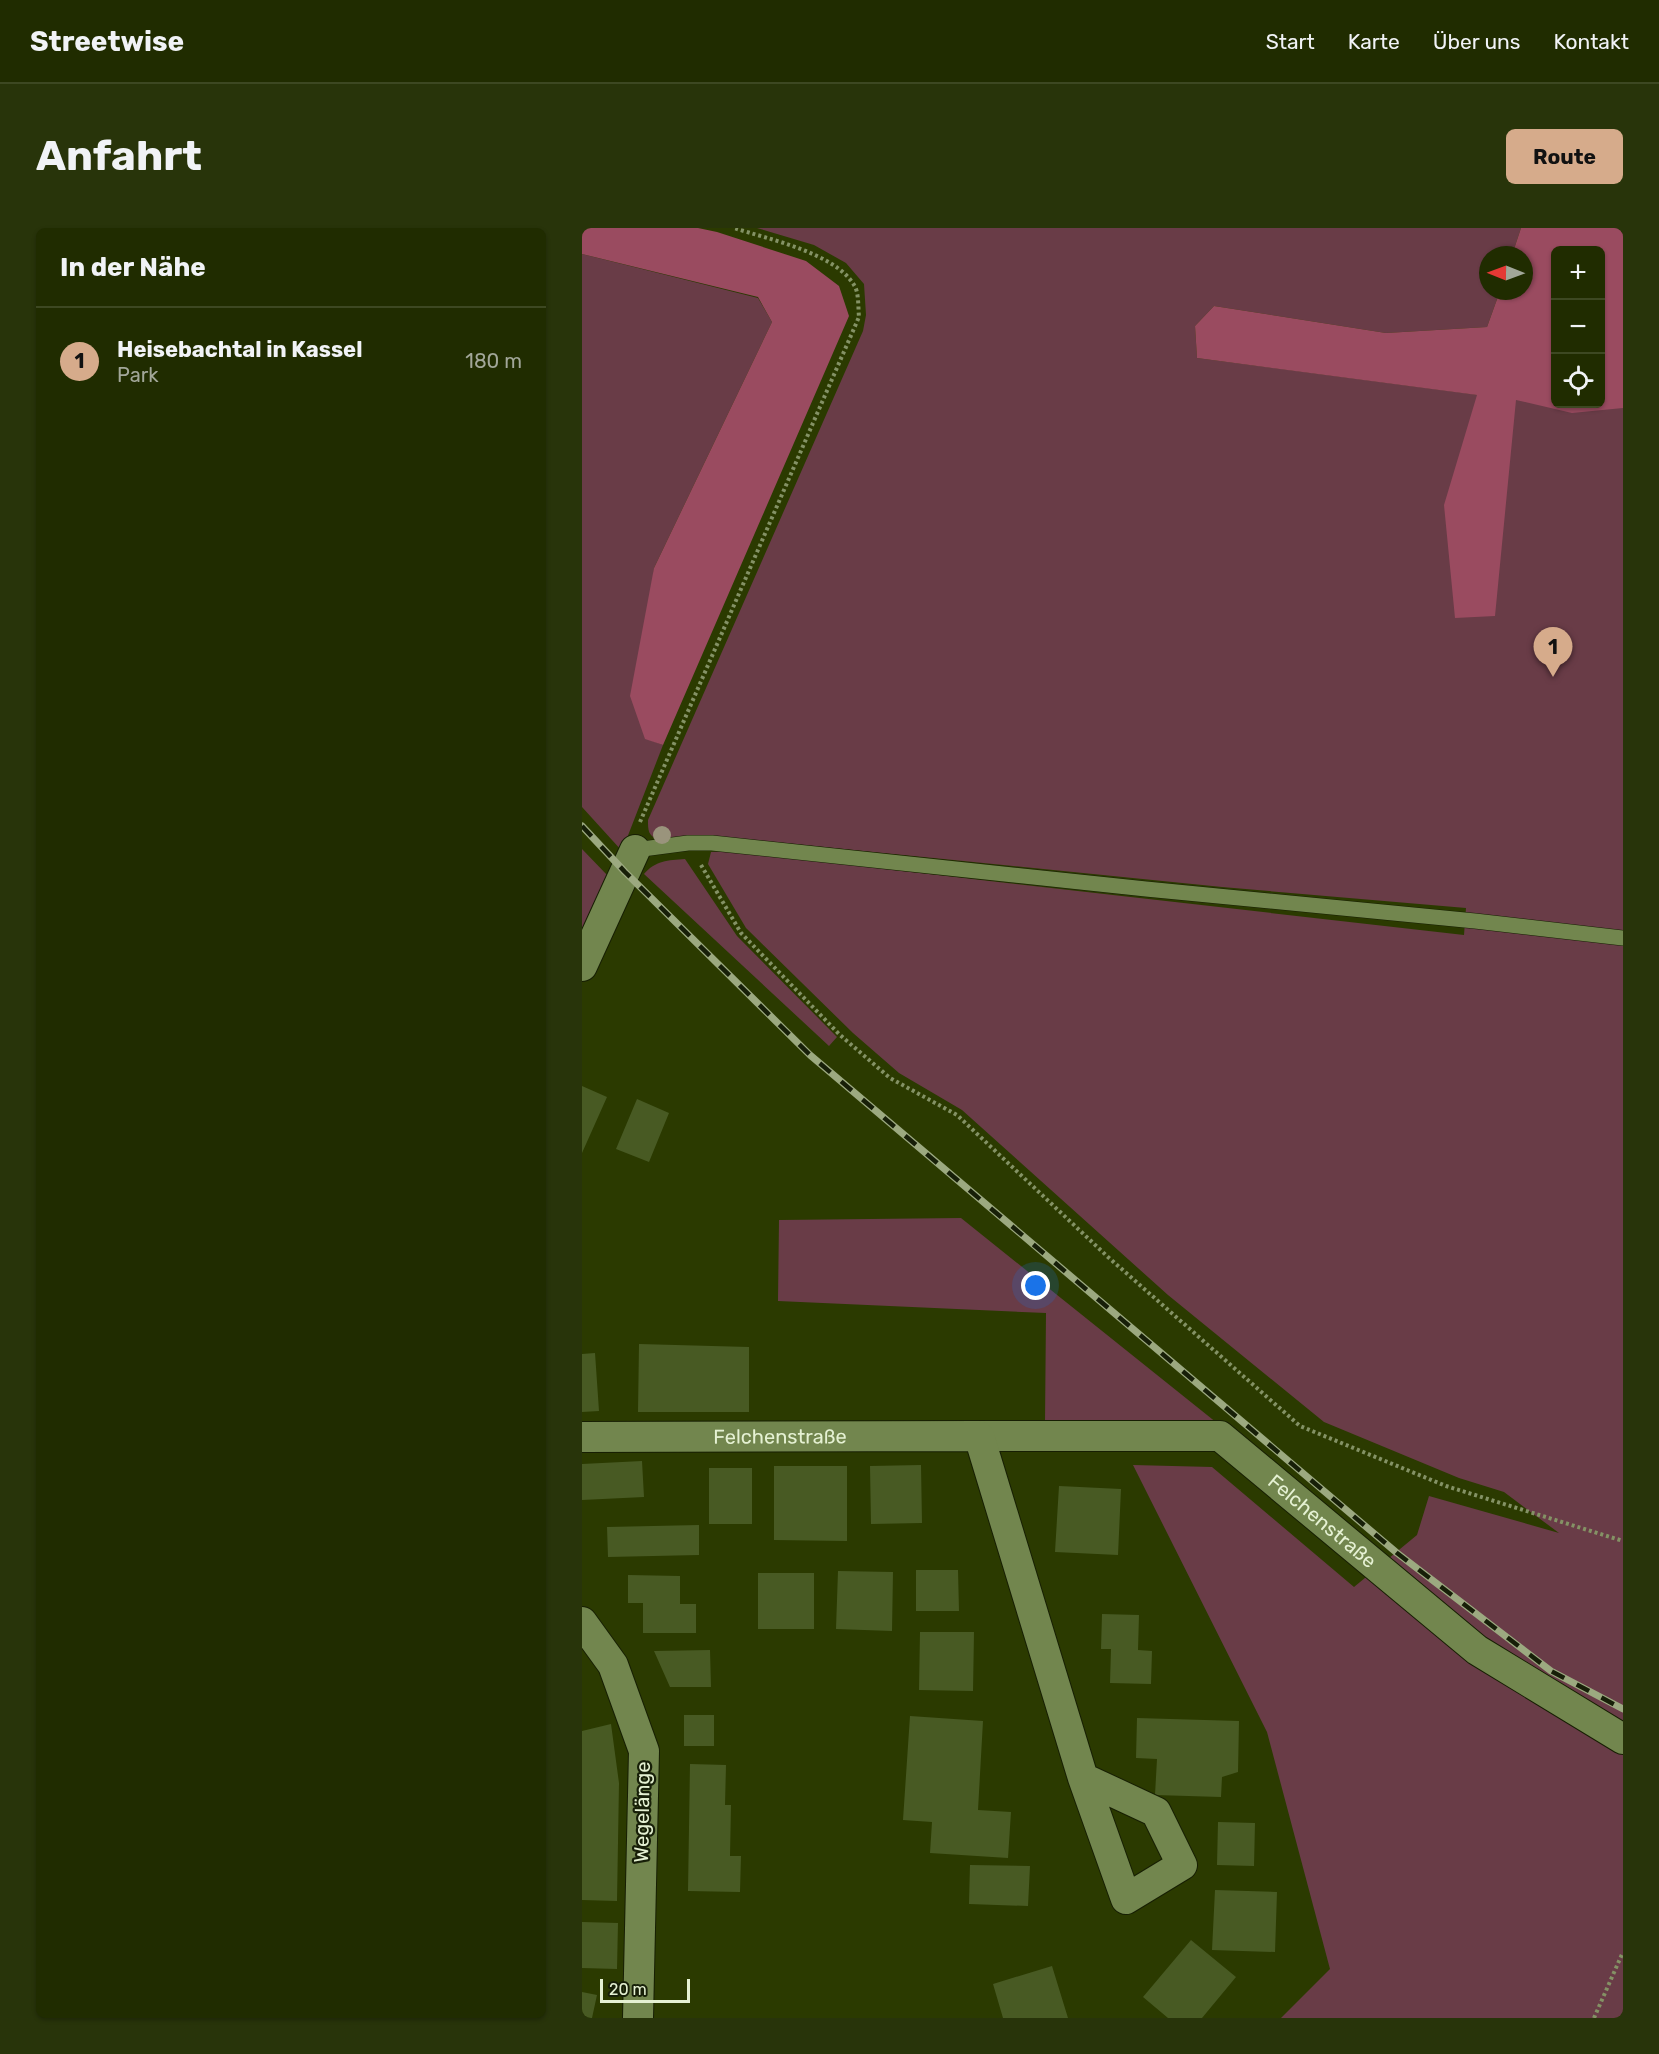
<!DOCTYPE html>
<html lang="de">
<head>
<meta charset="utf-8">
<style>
  :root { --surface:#202c00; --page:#28340a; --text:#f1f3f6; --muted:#a2a799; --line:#3d4822; --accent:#d6ab8b }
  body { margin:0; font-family:Rubik,sans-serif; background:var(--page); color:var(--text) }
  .controls { position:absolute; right:18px; top:18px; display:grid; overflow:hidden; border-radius:9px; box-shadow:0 2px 4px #0004 }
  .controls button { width:54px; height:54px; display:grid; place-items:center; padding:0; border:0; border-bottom:2px solid var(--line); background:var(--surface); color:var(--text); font:30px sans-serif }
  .compass { position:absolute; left:897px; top:18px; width:54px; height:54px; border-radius:50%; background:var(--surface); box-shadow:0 2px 4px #0004; rotate:271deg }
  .scale { position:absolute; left:18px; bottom:15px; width:90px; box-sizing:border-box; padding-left:6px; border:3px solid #e5f1d3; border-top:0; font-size:16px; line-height:21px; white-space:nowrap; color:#e5f1d3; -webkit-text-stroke:4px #171f08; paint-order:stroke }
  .you { position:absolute; left:454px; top:1058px; width:21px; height:21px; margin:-15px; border:4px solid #fff; border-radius:50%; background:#1a73e8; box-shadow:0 0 0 9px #1a73e833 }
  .badge { display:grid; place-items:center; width:39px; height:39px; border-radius:50%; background:var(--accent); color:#111; font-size:20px; font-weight:700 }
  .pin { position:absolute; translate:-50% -50px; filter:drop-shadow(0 2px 3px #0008) }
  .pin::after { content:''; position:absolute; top:32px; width:21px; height:18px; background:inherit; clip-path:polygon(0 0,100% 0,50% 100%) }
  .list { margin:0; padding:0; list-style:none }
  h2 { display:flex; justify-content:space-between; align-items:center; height:78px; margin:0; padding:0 24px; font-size:26px }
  h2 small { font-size:20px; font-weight:400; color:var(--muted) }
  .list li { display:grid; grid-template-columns:39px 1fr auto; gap:18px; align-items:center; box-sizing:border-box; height:108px; padding:0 24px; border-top:2px solid var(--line) }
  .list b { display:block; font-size:22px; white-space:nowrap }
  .list p { margin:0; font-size:20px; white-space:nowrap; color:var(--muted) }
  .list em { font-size:20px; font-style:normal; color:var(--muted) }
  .icon { flex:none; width:33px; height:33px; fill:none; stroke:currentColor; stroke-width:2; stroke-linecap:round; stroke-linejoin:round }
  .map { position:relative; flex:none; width:1041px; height:1790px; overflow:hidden; border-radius:9px }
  header { display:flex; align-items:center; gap:36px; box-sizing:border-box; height:84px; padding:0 30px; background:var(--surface); border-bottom:2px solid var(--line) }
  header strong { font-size:28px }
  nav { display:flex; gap:33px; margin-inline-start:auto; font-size:21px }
  .intro { display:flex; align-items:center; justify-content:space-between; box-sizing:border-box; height:144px; padding:0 36px }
  h1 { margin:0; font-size:42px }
  .button { padding:15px 27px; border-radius:9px; background:var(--accent); color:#111; font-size:21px; font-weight:700 }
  main { display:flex; gap:36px; padding:0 36px }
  aside { flex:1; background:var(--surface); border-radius:9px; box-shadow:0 2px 4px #0004 }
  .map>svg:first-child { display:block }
  .green { fill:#693c47; fill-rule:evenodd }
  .forest { fill:#9a4b60; fill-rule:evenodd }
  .building { fill:#485a23 }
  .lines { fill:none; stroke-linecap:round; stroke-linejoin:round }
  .lane-casing { stroke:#171f03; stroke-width:16 }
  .street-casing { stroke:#171f03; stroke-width:32 }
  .path { stroke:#849265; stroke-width:4; stroke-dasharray:3 3; stroke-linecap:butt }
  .lane { stroke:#72864e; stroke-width:15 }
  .street { stroke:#72864e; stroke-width:30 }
  .rail-casing { stroke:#9ca980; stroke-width:7 }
  .rail { stroke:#171f08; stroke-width:4.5; stroke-dasharray:14; stroke-linecap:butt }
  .tree { fill:#9a947c }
  .labels { text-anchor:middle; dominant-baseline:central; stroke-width:4.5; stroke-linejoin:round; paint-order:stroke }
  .street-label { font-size:20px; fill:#e5f1d3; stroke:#171f08 }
</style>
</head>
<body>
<header>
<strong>Streetwise</strong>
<nav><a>Start</a><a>Karte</a><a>Über uns</a><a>Kontakt</a></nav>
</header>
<div class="intro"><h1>Anfahrt</h1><a class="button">Route</a></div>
<main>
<aside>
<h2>In der Nähe<small></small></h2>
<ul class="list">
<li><span class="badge">1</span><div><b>Heisebachtal in Kassel</b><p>Park</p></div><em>180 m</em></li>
</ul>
</aside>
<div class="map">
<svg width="1041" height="1790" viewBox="0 0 1041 1790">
  <rect width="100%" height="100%" fill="#2b3a00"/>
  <!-- green -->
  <path class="green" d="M 175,0 L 939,0 L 930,27 L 906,27 L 906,63 L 918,63 L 905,99 L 804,105 L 632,78 L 613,98 L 615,130 L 920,170 L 964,0 L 1041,0 L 1041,1790 L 699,1790 L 748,1741 L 685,1504 L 551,1237 L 630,1239 L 772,1359 L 835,1307 L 847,1268 L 977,1305 L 922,1264 L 877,1250 L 742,1194 L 586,1067 L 380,882 L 317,845 L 271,805 L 164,700 L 126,636 L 129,624 L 145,623 L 882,707 L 884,680 L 640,659 L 132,608 L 76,611 C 66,608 66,602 66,592 L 281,103 L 284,87 L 282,56 L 264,35 L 232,17 ZM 974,22 L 1018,22 L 1018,176 L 974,176 Z
    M 0,26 L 176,70 L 190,94 L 72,340 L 63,510 L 81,517 L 40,623 L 0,579 Z
    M 0,621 L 26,648 L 0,702 Z
    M 103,631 L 155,708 L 255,809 L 247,818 L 62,646 C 73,633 86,632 103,631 Z
    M 379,990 L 635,1195 L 463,1194 L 464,1085 L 196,1073 L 197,992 Z"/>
  <!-- forest -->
  <path class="forest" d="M 0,0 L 116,0 L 135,4 L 224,33 L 257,58 L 267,88 L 81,517 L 63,511 L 48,468 L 72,340 L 190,94 L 176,69 L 0,26 Z
    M 939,0 L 1041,0 L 1041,180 L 990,185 L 934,172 L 913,388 L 873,390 L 862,277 L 895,167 L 615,130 L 613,98 L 632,78 L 804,105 L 905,99 L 918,63 L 942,63 L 942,27 L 930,27 ZM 974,22 L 1018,22 L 1018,176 L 974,176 Z"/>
  <!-- building -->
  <path class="building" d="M 0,858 L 25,869 L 0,925 Z
    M 55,871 L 87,885 L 67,934 L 34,921 Z
    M 57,1116 L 167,1119 L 167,1184 L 56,1184 Z
    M 13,1125 L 17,1183 L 0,1184 L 0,1126 Z
    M 60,1233 L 62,1269 L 0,1272 L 0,1236 Z
    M 339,1237 L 340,1295 L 289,1296 L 288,1238 Z
    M 192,1238 L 265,1238 L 265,1313 L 192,1312 Z
    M 127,1240 L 170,1240 L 170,1296 L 127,1296 Z
    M 477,1258 L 539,1261 L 536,1327 L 473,1324 Z
    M 117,1297 L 117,1327 L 26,1329 L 25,1299 Z
    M 334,1342 L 376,1342 L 377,1383 L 334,1383 Z
    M 256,1343 L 311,1344 L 310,1403 L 254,1401 Z
    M 176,1345 L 232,1345 L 232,1401 L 176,1401 Z
    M 46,1347 L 98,1348 L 98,1376 L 114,1376 L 114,1405 L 61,1405 L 61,1375 L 46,1375 Z
    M 520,1386 L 557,1387 L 556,1422 L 570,1423 L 569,1456 L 528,1455 L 529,1421 L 519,1421 Z
    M 338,1404 L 392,1404 L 391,1463 L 337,1462 Z
    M 128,1422 L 129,1459 L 88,1459 L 72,1423 Z
    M 102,1487 L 132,1487 L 132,1518 L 102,1518 Z
    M 328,1488 L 401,1493 L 396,1582 L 429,1584 L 426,1630 L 348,1625 L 350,1594 L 321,1592 Z
    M 555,1490 L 657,1493 L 656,1544 L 640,1549 L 639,1569 L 573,1567 L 575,1531 L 554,1530 Z
    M 29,1496 L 37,1555 L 35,1673 L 0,1672 L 0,1503 Z
    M 108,1536 L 144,1537 L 143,1577 L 149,1577 L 148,1628 L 159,1628 L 158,1664 L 106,1663 Z
    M 636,1594 L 673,1595 L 672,1638 L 635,1637 Z
    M 388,1637 L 448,1638 L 446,1678 L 387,1676 Z
    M 633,1662 L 695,1664 L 693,1724 L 630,1722 Z
    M 0,1694 L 36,1695 L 35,1741 L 0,1740 Z
    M 609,1712 L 654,1749 L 620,1790 L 586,1790 L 561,1769 Z
    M 470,1738 L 486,1790 L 421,1790 L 411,1756 Z
    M 0,1764 L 15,1767 L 10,1790 L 0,1790 Z"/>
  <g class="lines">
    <defs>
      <path id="lane" d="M 53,622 L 106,615 L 130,615 L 564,661 L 893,693 L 1041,710"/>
      <g id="street">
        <path d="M 0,738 L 53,622"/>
        <path id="s1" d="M 397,1208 L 638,1208 L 895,1422 L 1041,1511"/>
        <path id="s2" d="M 0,1209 L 397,1208 L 501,1550 L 544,1671 L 600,1637 L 574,1584 L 501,1550"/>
        <path d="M 0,1394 L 31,1437 L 62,1523 L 56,1790"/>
      </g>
    </defs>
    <!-- lane casing -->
    <use href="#lane" class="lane-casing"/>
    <!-- street casing -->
    <use href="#street" class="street-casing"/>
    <!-- path -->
    <path class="path" d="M 58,594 L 277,89 C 276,79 277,64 272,57 C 253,25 186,11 152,0
      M 119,637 L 159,705 L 258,807 L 308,850 L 375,887 L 526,1029 L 718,1198 L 864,1258 L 1041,1313
      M 1012,1790 L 1041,1724"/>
    <!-- lane -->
    <use href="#lane" class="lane"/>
    <!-- street -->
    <use href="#street" class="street"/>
    <defs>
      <path id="rail" d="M 0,598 L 43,644 L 228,827 L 815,1325 L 969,1443 L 1041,1481"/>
    </defs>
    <!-- rail casing -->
    <use href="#rail" class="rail-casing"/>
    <!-- rail -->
    <use href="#rail" class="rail"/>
  </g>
  <!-- trees -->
  <circle class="tree" cx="80" cy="607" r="9"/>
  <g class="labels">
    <!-- street labels -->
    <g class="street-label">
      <text stroke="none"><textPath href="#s2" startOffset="198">Felchenstraße</textPath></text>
      <text stroke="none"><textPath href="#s1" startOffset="374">Felchenstraße</textPath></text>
      <text transform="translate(60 1584) rotate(-89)">Wegelänge</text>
    </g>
  </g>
</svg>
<div class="controls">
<button>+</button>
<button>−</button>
<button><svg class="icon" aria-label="locate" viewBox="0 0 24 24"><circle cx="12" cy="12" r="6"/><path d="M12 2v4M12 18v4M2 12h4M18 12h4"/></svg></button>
</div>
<svg class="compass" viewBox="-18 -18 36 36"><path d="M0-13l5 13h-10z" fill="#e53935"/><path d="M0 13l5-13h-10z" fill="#a2a799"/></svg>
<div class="scale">20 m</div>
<div class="you"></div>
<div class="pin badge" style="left:971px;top:449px">1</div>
</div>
</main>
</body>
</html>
